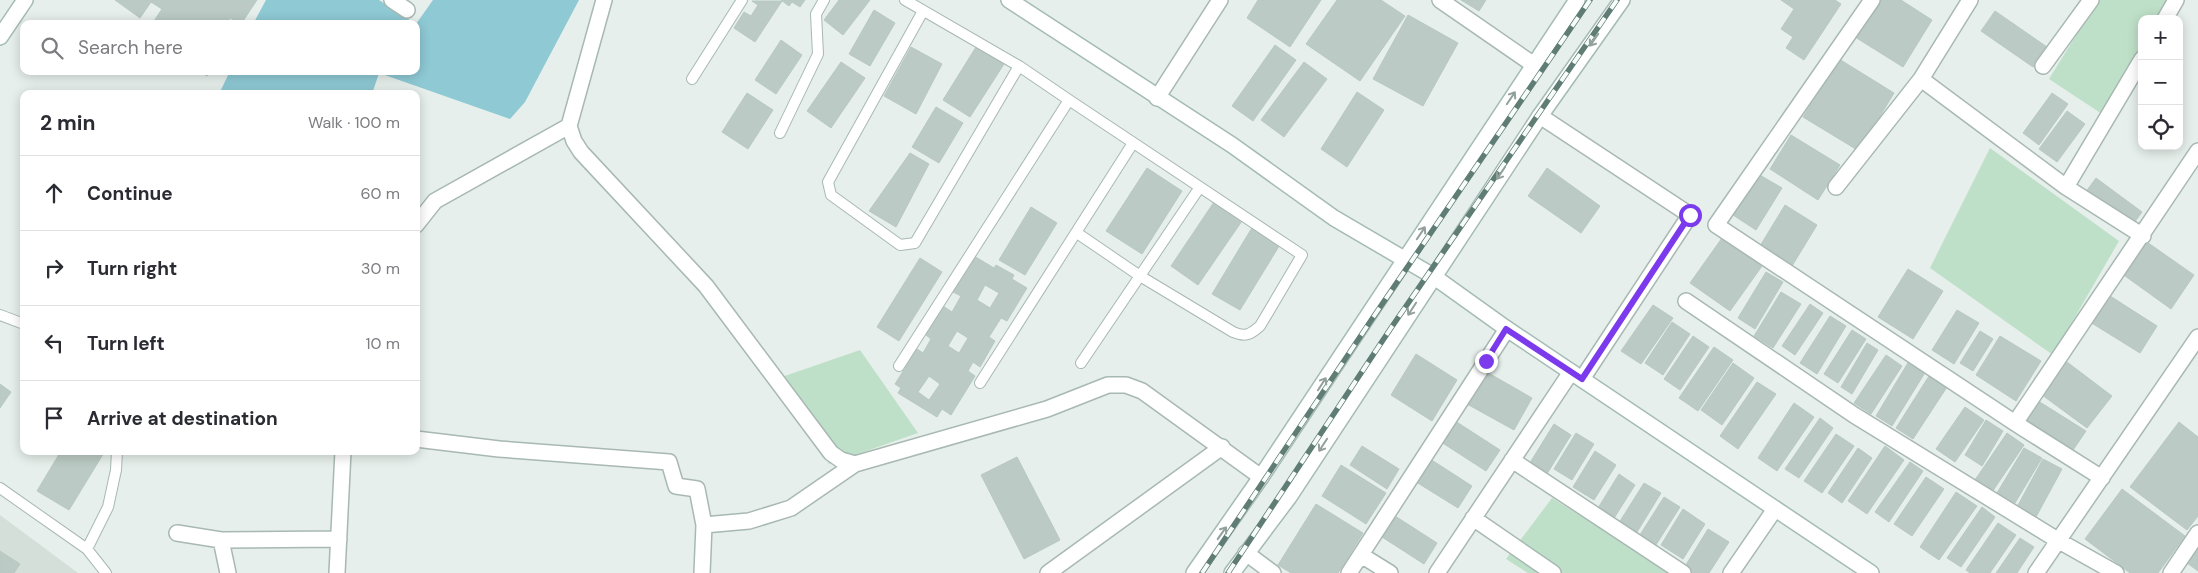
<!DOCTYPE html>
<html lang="en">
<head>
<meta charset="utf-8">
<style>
  :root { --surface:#fff; --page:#f7f7f7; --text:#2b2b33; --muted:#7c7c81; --line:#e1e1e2 }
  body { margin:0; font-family:"DM Sans",sans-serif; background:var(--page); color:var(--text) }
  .controls { position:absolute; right:15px; top:15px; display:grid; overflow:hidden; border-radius:10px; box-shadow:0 2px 12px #0003 }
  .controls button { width:45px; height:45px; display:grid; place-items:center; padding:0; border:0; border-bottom:1px solid var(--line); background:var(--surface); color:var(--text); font:25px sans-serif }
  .stop { position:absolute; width:15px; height:15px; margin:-11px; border:4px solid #7c3aed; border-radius:50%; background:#fff }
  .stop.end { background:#7c3aed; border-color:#fff; box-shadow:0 1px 5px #0008 }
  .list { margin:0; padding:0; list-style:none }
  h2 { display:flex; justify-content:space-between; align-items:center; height:65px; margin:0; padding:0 20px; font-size:21px }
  h2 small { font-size:16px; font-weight:400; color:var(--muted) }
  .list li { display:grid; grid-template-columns:32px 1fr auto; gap:15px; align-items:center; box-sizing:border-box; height:75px; padding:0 20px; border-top:1px solid var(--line) }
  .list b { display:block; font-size:19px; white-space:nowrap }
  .list em { font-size:16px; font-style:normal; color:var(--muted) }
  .icon { flex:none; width:28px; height:28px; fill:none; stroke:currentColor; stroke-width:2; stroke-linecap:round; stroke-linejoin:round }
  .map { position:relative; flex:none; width:2198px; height:573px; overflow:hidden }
  .search { position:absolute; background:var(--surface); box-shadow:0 2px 12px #0003; left:20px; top:20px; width:400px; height:55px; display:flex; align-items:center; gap:12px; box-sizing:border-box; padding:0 18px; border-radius:10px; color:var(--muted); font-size:19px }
  .panel { position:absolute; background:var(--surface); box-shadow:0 2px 12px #0003; left:20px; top:90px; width:400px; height:365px; border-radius:10px }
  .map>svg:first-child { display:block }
  .built { fill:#d4dfda }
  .green { fill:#bfe0c8 }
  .water { fill:#8ec9d4 }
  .building { fill:#bbcac4; stroke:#b8c9c2; fill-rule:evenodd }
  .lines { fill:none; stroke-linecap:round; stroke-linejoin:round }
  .lane-casing { stroke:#a8b8b2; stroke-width:12 }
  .street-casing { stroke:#a8b8b2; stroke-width:18 }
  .secondary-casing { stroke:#a4bbb3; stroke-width:18 }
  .lane { stroke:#fff; stroke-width:10 }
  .street { stroke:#fff; stroke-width:15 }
  .secondary { stroke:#fff; stroke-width:15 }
  .rail-casing { stroke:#5f7d75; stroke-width:5.5 }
  .rail { stroke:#f7fbf9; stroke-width:4; stroke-dasharray:11; stroke-linecap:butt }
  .oneway { stroke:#92a09c }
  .route { stroke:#7c3aed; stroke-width:6 }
</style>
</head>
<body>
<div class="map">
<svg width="2198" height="573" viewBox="0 0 2198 573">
  <rect width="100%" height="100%" fill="#e6efeb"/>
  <!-- built -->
  <path class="built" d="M 0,515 L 78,573 L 0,573 Z"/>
  <!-- green -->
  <path class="green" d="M 2098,0 L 2179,0 L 2167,19 L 2142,19 L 2142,56 L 2102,114 L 2049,79 Z
    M 1990,148 L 2119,241 L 2053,355 L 1930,268 Z
    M 860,350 L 918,433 L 829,464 L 776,379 Z
    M 1552,498 L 1672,573 L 1528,573 L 1506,559 Z"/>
  <!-- water -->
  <path class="water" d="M 266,0 L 379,0 L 416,24 L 253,24 Z
    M 433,0 L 579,0 L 525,102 L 510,119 L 379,73 L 372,94 L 219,94 L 230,71 L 416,71 L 416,24 Z"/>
  <!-- building -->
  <path class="building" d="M 115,0 L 257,0 L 241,24 L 230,18 L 228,22 L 230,24 L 152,24 L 162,9 L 151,2 L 140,18 Z
    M 781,0 L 805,0 L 800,7 L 792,2 L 789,6 Z
    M 839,0 L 870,0 L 843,35 L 824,20 Z
    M 1258,0 L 1321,0 L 1290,47 L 1247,18 Z
    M 1337,0 L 1381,0 L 1405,16 L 1360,81 L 1306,44 Z
    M 1461,0 L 1486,0 L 1479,11 Z
    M 1781,0 L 1835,0 L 1841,4 L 1804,60 L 1786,48 L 1793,37 L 1781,29 L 1794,9 Z
    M 1878,0 L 1901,0 L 1932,20 L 1903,67 L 1855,37 Z
    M 752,1 L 782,1 L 755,42 L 734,28 L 744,12 L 751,16 L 758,5 Z
    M 874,10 L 895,23 L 870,66 L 849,54 Z
    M 1995,11 L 2047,47 L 2033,67 L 1981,31 Z
    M 1408,15 L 1458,43 L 1423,106 L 1373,79 Z
    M 781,40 L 802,55 L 776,94 L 755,80 Z
    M 1275,45 L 1296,60 L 1253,121 L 1232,106 Z
    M 911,47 L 942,64 L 916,114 L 884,96 Z
    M 976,47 L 1004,64 L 970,117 L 943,100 Z
    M 1839,59 L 1894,93 L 1859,151 L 1803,117 Z
    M 841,62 L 865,78 L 831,128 L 807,111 Z
    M 1304,62 L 1327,79 L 1284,137 L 1261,120 Z
    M 199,71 L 210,71 L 207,76 Z
    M 1357,92 L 1384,110 L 1347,167 L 1321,149 Z
    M 747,93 L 773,110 L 748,149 L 722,132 Z
    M 2052,93 L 2068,104 L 2039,145 L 2023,133 Z
    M 936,107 L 963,123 L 939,163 L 912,147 Z
    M 2067,111 L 2085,124 L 2057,162 L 2039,149 Z
    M 1791,135 L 1840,165 L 1818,200 L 1770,169 Z
    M 910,153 L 929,164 L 896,227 L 869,211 Z
    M 1147,168 L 1182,191 L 1142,254 L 1106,231 Z
    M 1547,168 L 1600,206 L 1581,233 L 1528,196 Z
    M 1758,174 L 1782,188 L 1756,230 L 1733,215 Z
    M 2096,178 L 2142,212 L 2131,227 L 2085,193 Z
    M 1216,199 L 1244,218 L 1198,285 L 1171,266 Z
    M 1785,205 L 1817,225 L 1792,266 L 1760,246 Z
    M 1031,207 L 1057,223 L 1025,275 L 999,260 Z
    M 1253,226 L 1281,243 L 1240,310 L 1212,294 Z
    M 1722,238 L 1762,266 L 1730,311 L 1690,283 Z
    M 2144,240 L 2194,275 L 2171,309 L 2121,273 Z
    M 974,256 L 994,268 L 996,265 L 1014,275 L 1012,279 L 1027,288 L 1007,321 L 1001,318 L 989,337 L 995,341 L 980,367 L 973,362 L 968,371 L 975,376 L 951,415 L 942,409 L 937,417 L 898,393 L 901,388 L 895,384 L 917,349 L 923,353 L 931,339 L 926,335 L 943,306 L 952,312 L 961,296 L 953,292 ZM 985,285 L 999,293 L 990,308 L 977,300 ZM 957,331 L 968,338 L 959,353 L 948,346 ZM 929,376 L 940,384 L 929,400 L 918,392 Z
    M 920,258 L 942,272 L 899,341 L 877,327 Z
    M 1908,269 L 1943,291 L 1913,339 L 1878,317 Z
    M 1766,272 L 1783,282 L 1755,329 L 1738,318 Z
    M 1781,292 L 1801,304 L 1773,348 L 1754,336 Z
    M 2107,294 L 2157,326 L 2140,353 L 2090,322 Z
    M 1810,304 L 1823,313 L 1795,355 L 1782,346 Z
    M 1653,305 L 1673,318 L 1641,364 L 1621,351 Z
    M 1957,310 L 1979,323 L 1954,364 L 1932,350 Z
    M 1830,316 L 1846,326 L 1817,374 L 1800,363 Z
    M 1672,322 L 1690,334 L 1663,375 L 1645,363 Z
    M 1852,330 L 1866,339 L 1838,383 L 1824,374 Z
    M 1980,331 L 1993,339 L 1973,371 L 1960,363 Z
    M 1693,336 L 1709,347 L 1680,390 L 1664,379 Z
    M 2000,336 L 2041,361 L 2016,401 L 1976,375 Z
    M 1867,343 L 1878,350 L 1852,394 L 1841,387 Z
    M 1714,347 L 1733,360 L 1698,411 L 1679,398 Z
    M 1416,354 L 1457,380 L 1432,421 L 1391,395 Z
    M 1886,355 L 1902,366 L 1871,414 L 1854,403 Z
    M 2063,359 L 2112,396 L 2087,428 L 2038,392 Z
    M 1909,361 L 1926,371 L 1892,426 L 1876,416 Z
    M 1733,363 L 1754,378 L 1722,425 L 1701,410 Z
    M 1485,371 L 1532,398 L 1514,430 L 1467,404 Z
    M 1929,376 L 1947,387 L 1913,439 L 1896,428 Z
    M 1757,382 L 1776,394 L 1738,449 L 1720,436 Z
    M 0,384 L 11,392 L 0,408 Z
    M 2035,399 L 2086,431 L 2071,453 L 2021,421 Z
    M 1794,403 L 1814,417 L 1777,471 L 1758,458 Z
    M 1965,407 L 1984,420 L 1955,462 L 1936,449 Z
    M 1820,418 L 1833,428 L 1799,478 L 1785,469 Z
    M 1452,419 L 1500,450 L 1486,471 L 1438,440 Z
    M 1986,420 L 2003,431 L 1982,466 L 1965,455 Z
    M 2179,422 L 2198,437 L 2198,516 L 2187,530 L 2130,487 Z
    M 1554,424 L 1571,435 L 1545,477 L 1528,466 Z
    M 1576,433 L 1594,444 L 1572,480 L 1554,469 Z
    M 2007,433 L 2024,445 L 1992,492 L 1975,480 Z
    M 1836,434 L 1854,446 L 1822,493 L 1804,481 Z
    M 1362,446 L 1399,469 L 1387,489 L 1350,465 Z
    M 1885,446 L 1904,460 L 1867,514 L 1848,501 Z
    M 1858,448 L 1872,458 L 1842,503 L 1828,493 Z
    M 2024,448 L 2042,458 L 2015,503 L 1997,493 Z
    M 61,451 L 105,451 L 69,510 L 37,491 Z
    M 1595,451 L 1616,465 L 1594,500 L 1573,487 Z
    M 1017,457 L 1060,540 L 1024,559 L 981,475 Z
    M 1427,457 L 1472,486 L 1458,508 L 1413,480 Z
    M 2043,459 L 2062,469 L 2036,517 L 2017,507 Z
    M 1910,462 L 1923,471 L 1889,522 L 1875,512 Z
    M 1341,465 L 1386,493 L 1366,524 L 1322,496 Z
    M 1619,474 L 1635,485 L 1611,523 L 1595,513 Z
    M 1926,477 L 1944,489 L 1912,536 L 1894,524 Z
    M 1644,483 L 1661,493 L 1634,537 L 1617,526 Z
    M 2122,489 L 2185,536 L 2158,573 L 2130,573 L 2085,539 Z
    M 1956,492 L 1977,506 L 1939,560 L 1920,547 Z
    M 1664,497 L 1680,507 L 1654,548 L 1638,538 Z
    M 1316,504 L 1363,533 L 1338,573 L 1291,573 L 1278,565 Z
    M 1982,507 L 1995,517 L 1961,567 L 1947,558 Z
    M 1683,509 L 1705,524 L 1683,559 L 1661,545 Z
    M 1395,516 L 1437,543 L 1424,564 L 1382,537 Z
    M 1998,523 L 2016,535 L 1990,573 L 1970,573 L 1966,570 Z
    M 1708,529 L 1729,542 L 1709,573 L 1692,573 L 1684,568 Z
    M 2020,538 L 2034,547 L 2017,573 L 1996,573 Z
    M 2198,549 L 2198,571 L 2187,563 Z
    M 0,551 L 20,564 L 14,573 L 0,573 Z"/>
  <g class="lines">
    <defs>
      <path id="lane" d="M 905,0 L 1019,66 L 1069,100
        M 923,11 L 828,182 L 831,195 L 900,245 L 915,243 L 1019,66
        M 692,79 L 742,0
        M 780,133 L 818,54 L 816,14 L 824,0
        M 0,315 L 24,324
        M 1081,363 L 1200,187
        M 899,366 L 1069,100 L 1302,255 L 1260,326 C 1250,335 1245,337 1233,332 L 1140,276 L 1077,233
        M 980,383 L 1133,143
        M 0,488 L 87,549 L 106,573
        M 87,549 L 108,507 L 116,470 L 117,451"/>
      <path id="street" d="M 392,0 L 407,10
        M 604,0 L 569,126 L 574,141 L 581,152 L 706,286 L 831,453 L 841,460 L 855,464 L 1047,409 L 1108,385 L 1126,385 L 1142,391 L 1261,477
        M 1440,0 L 1534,65
        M 1872,0 L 1716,225 L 2015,423 L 2102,478
        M 2165,19 L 2176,0
        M 2043,66 L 2091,0
        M 1921,79 L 2066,187 L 2143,236
        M 1157,98 L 1220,0
        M 1540,116 L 1690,215 L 1582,379
        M 1836,187 L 1921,79 L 1970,0
        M 2066,187 L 2142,59
        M 416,225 L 435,201 L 569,126
        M 1686,301 L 1854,415 L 2059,541 L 2116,573
        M 2015,423 L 2198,151
        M 416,439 L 499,449 L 669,462 L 676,486 L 697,489 L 704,525 L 702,573
        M 1512,460 L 1683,573
        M 1473,518 L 1553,573
        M 704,525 L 749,521 L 791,508 L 855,464
        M 177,533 L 221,540
        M 1246,553 L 1273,573
        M 1361,555 L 1390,573
        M 228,573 L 221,540 L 339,539
        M 337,573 L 343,451
        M 1048,573 L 1222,447
        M 1349,573 L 1507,329
        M 1437,573 L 1571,372
        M 1731,573 L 1775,509
        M 2036,573 L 2198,337
        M 2171,573 L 2198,533"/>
      <path id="secondary" d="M 1009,0 L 1232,145 L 1334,218 L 1433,276 L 1507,329 L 1871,573
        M 0,37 L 25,0
        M 1194,573 L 1261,477 L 1577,0
        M 1232,573 L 1289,497 L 1540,116 L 1622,0"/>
    </defs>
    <!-- lane casing -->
    <use href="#lane" class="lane-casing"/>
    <!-- street casing -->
    <use href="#street" class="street-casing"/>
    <!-- secondary casing -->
    <use href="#secondary" class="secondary-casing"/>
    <!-- lane -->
    <use href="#lane" class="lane"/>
    <!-- street -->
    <use href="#street" class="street"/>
    <!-- secondary -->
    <use href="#secondary" class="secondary"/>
    <defs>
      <path id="rail" d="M 1202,573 L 1374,316 L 1590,0
        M 1228,573 L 1391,328 L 1617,0"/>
    </defs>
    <!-- rail casing -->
    <use href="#rail" class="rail-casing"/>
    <!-- rail -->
    <use href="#rail" class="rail"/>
  </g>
  <!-- one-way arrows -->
  <defs><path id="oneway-shaft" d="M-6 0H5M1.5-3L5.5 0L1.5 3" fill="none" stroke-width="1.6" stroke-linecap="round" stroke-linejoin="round" transform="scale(1.25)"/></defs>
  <g class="oneway">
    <use href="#oneway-shaft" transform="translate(1594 40) rotate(125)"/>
    <use href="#oneway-shaft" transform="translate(1511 98) rotate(-56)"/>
    <use href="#oneway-shaft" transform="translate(1501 173) rotate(124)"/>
    <use href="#oneway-shaft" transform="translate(1421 233) rotate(-56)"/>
    <use href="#oneway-shaft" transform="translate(1412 309) rotate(123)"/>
    <use href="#oneway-shaft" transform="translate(1322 384) rotate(-57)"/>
    <use href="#oneway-shaft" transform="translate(1323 445) rotate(123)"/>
    <use href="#oneway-shaft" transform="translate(1222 533) rotate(-55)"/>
  </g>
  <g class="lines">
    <!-- route -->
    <path class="route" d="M 1486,361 L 1506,329 L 1582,379 L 1690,215"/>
  </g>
</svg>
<div class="controls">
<button>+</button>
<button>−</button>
<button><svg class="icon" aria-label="locate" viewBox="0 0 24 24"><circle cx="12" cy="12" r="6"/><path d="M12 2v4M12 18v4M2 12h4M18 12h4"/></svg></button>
</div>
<div class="stop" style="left:1690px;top:215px"></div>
<div class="stop end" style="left:1486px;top:361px"></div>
<div class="search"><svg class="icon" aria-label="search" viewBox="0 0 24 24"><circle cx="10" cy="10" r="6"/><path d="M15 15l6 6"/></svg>Search here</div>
<section class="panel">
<h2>2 min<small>Walk · 100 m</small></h2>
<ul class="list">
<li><svg class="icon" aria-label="ahead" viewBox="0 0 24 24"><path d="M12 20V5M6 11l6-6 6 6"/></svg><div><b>Continue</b></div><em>60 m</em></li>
<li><svg class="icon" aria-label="right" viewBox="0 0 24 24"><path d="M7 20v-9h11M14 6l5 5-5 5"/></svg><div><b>Turn right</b></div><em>30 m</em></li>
<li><svg class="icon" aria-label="left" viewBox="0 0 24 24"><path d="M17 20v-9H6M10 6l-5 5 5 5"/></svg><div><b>Turn left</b></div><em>10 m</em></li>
<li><svg class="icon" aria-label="arrive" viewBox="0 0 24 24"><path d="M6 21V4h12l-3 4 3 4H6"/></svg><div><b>Arrive at destination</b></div></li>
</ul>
</section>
</div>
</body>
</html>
